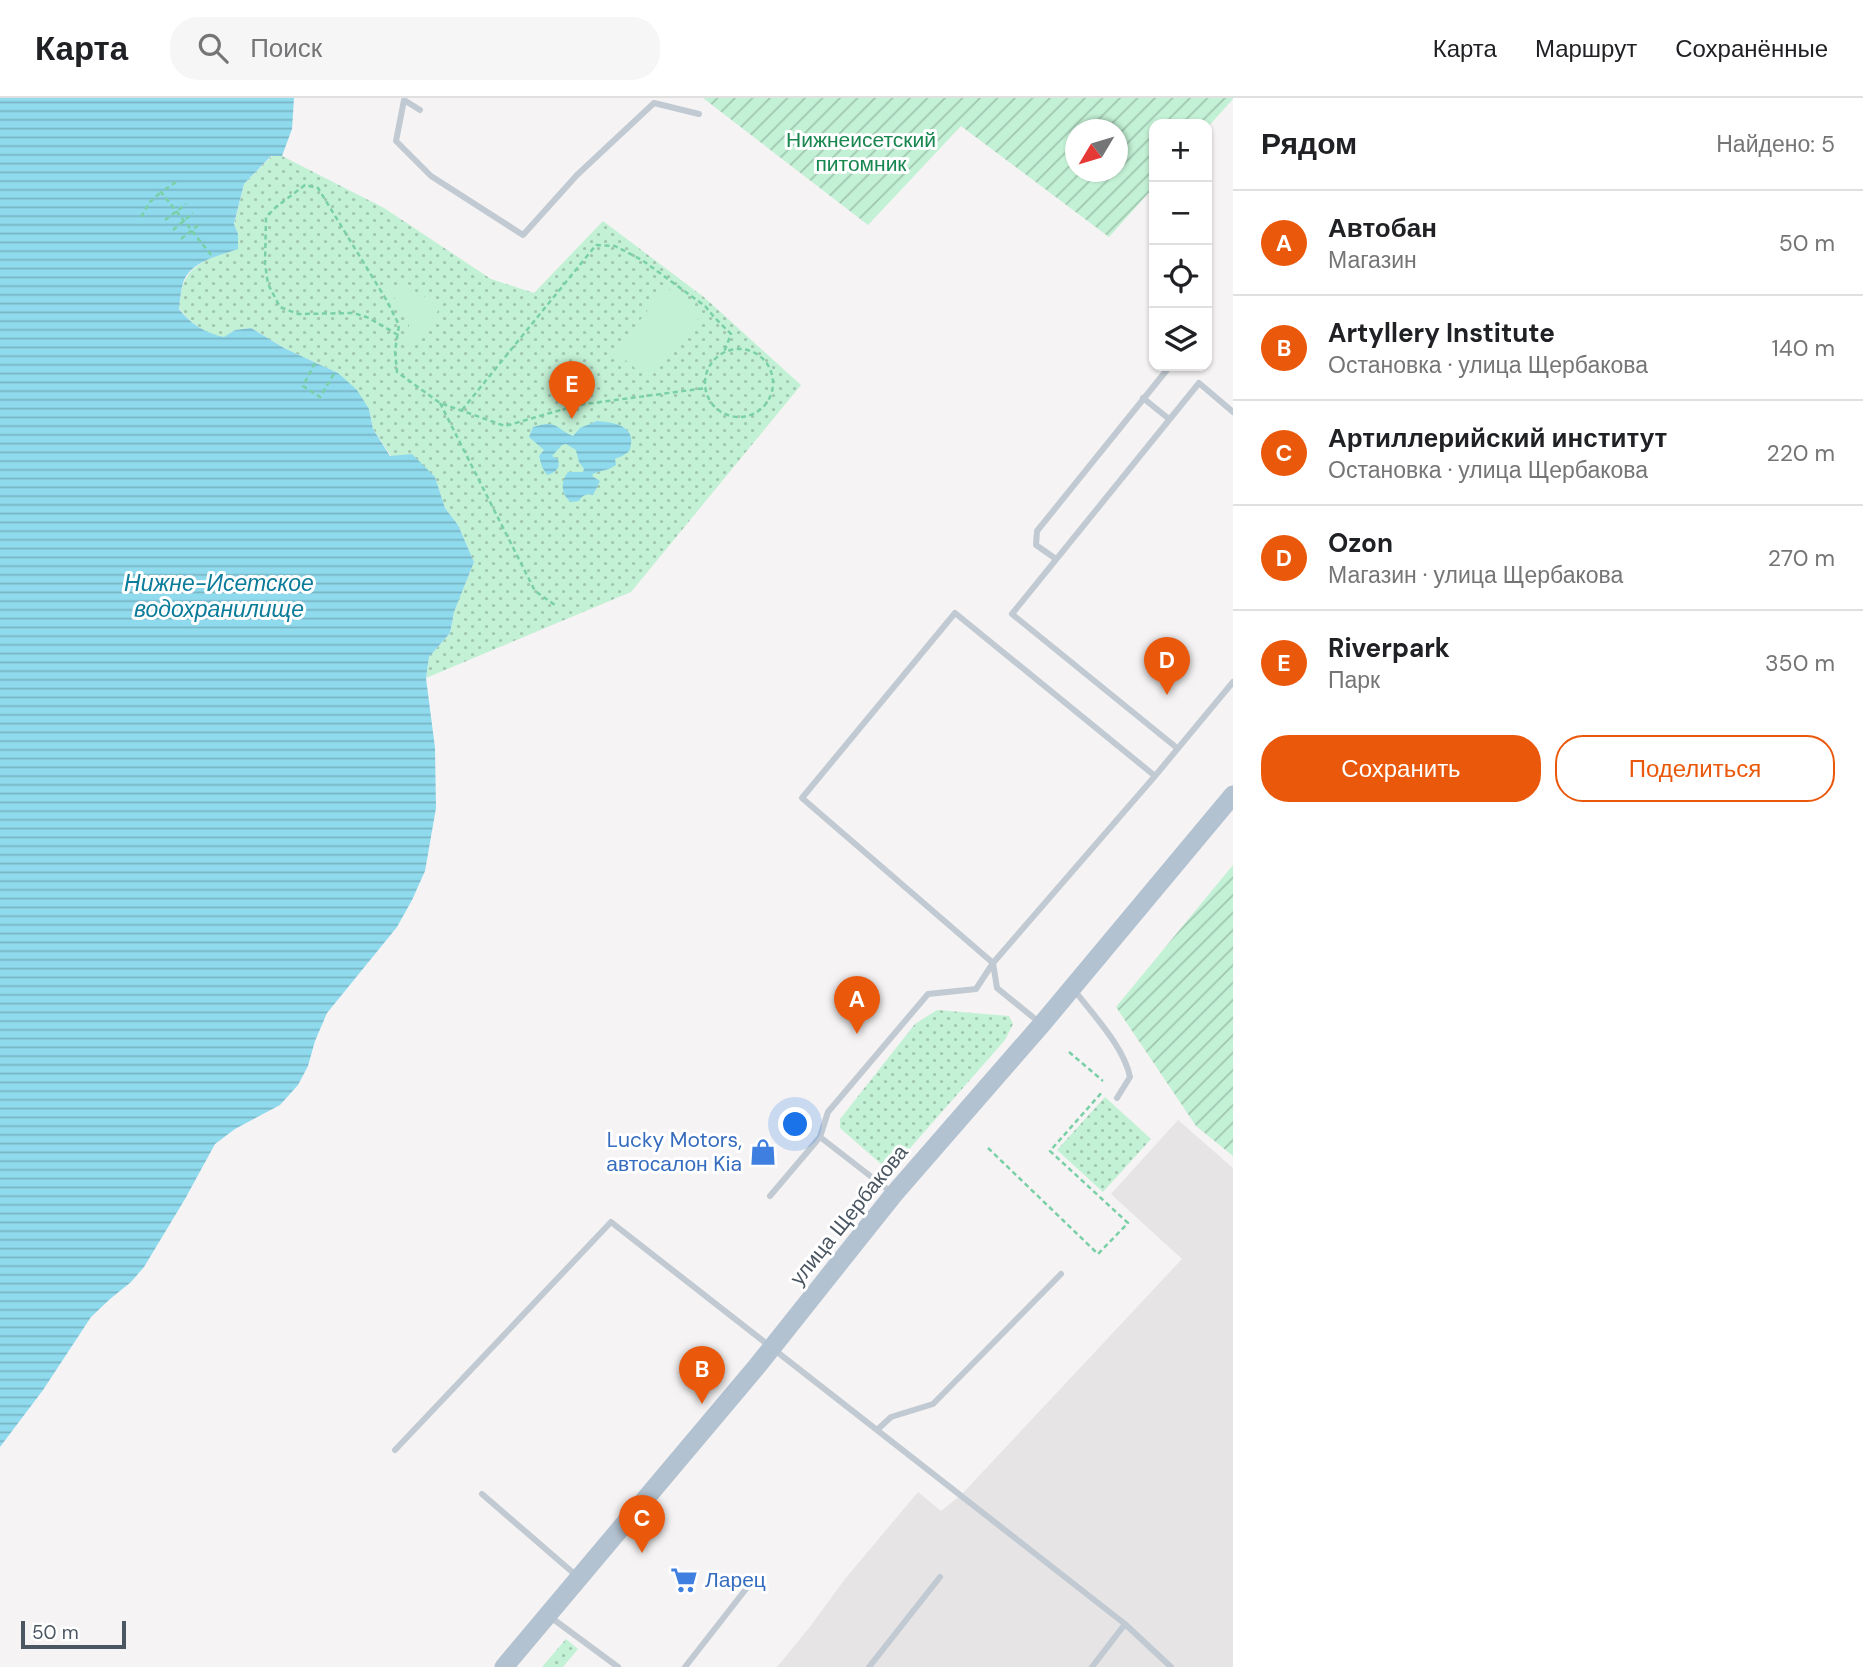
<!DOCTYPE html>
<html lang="ru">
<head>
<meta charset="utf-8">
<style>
  :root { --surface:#fff; --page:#f6f6f6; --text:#202124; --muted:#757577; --line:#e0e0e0; --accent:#ea580c }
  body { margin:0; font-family:"DM Sans",sans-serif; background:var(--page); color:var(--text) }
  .controls { position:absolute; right:21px; top:21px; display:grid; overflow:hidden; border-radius:14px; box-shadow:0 2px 5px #0004 }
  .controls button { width:63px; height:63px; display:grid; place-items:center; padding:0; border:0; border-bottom:2px solid var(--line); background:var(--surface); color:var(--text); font:35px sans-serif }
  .compass { position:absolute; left:1065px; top:21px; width:63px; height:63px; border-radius:50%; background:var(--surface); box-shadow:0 2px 5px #0004; rotate:232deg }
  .scale { position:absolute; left:21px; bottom:18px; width:105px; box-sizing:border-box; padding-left:7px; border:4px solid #4a5661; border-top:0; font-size:19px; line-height:24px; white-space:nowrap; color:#4a5661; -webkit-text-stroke:5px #fff; paint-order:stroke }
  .you { position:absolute; left:796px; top:1027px; width:24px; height:24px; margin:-18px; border:5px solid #fff; border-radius:50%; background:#1a73e8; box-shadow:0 0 0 10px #1a73e833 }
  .badge { display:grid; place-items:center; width:46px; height:46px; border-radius:50%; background:var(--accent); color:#fff; font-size:23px; font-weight:700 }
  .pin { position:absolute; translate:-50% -58px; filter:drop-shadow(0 2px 4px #0008) }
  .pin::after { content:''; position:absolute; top:37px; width:24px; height:21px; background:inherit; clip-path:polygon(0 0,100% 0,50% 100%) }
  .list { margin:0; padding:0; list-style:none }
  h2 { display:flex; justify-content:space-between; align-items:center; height:91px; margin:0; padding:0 28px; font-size:30px }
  h2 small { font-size:23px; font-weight:400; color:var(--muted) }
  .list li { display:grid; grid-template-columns:46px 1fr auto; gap:21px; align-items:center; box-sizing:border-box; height:105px; padding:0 28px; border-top:2px solid var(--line) }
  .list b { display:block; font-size:26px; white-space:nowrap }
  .list p { margin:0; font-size:23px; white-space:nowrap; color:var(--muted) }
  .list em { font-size:23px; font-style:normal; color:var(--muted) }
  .actions { display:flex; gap:14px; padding:21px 28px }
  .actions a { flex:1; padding:16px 0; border:2px solid var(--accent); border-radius:28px; text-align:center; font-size:24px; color:var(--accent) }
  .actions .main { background:var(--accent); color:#fff }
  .icon { flex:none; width:38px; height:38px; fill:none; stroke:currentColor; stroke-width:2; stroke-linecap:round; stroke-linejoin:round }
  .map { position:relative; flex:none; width:1233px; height:1569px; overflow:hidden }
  header { display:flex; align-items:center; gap:42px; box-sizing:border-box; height:98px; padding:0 35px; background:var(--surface); border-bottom:2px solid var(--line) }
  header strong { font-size:33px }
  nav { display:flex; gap:38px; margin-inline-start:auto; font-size:24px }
  .search { width:490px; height:63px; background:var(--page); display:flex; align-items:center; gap:18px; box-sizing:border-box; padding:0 24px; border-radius:28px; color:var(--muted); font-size:26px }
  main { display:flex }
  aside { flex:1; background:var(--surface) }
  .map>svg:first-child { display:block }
  .education { fill:#e6e4e5 }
  .grass { fill:url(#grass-dots) }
  .garden { fill:url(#garden-furrows); fill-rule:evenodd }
  .pitch { fill:#c3f1d5 }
  .water { fill:url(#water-rules) }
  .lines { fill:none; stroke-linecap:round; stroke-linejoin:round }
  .path { stroke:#7ad0a6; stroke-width:2.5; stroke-dasharray:5 3.5; stroke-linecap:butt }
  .lane { stroke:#c1cad2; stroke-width:6 }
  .primary { stroke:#b3c2d1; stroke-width:19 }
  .labels { text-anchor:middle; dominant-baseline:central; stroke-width:6; stroke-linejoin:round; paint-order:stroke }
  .park-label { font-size:21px; fill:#17864f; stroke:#fff }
  .shop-label { font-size:21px; fill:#366cbe; stroke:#fff; text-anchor:end }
  .street-label { font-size:21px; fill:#4a5661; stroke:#fff }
  .water-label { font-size:23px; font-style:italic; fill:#0c7c9b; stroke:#fff }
</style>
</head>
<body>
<header>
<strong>Карта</strong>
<div class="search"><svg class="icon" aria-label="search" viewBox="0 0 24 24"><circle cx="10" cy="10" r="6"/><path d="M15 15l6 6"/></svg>Поиск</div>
<nav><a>Карта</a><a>Маршрут</a><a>Сохранённые</a></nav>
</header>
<main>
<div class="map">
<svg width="1233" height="1569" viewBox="0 0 1233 1569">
  <defs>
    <pattern id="grass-dots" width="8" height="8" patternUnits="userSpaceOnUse" patternTransform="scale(1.75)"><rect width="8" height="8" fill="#c3f1d5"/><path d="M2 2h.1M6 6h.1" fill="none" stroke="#a0c6b0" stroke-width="1.8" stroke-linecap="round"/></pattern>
    <pattern id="garden-furrows" width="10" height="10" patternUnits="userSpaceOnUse" patternTransform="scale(1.75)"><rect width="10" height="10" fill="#c3f1d5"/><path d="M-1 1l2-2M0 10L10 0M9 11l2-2" fill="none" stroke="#a0c6b0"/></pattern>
    <pattern id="water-rules" width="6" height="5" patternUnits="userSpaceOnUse" patternTransform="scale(1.75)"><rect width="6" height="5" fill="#90daee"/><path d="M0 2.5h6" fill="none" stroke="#78b4c4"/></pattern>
  </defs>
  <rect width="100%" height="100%" fill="#f5f3f3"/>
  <!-- education -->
  <path class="education" d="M 1178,1022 L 1233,1070 L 1233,1569 L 777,1569 L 809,1530 L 845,1481 L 918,1394 L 941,1413 L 961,1397 L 1182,1161 L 1111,1096 Z"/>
  <!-- grass -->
  <path class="grass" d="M 272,58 L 282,58 L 384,110 L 491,181 L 534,195 L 603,123 L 705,200 L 801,287 L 631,494 L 426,580 L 429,559 L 450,535 L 454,514 L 474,464 L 458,427 L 445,410 L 435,379 L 391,358 L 373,331 L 369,311 L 338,275 L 284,250 L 251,230 L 235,232 L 224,240 C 207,236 189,225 179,210 C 180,202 181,189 185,182 C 192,168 209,159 223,156 L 238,136 L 234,127 L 244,86 Z
    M 937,912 L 1009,918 L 1013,926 L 1005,942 L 897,1065 L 881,1066 L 840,1030 L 840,1021 L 915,926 Z
    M 1105,999 L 1151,1041 L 1103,1094 L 1057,1052 Z
    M 566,1541 L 578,1551 L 563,1569 L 542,1569 Z"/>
  <!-- garden -->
  <path class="garden" d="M 703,0 L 1233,0 L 1233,1 L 1207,30 L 1207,26 L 1154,26 L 1154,89 L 1109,139 L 961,28 L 868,127 ZM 1076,32 L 1118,32 L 1118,74 L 1076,74 Z
    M 1233,767 L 1233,1058 L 1196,1028 L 1116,909 Z"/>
  <!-- pitch -->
  <path class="pitch" d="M 395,187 C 413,190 426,199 440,210 L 412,249 L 407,247 C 406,240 408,235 409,228 C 410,214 397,201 386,193 L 388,189 Z
    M 666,189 L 701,217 L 649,281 L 615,254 Z"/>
  <!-- water -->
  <path class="water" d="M 0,0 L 294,0 L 292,31 L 282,58 L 271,58 L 244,86 L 234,126 L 238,136 L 238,151 C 219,158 194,162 184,182 C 181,190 180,202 179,211 C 189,225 207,236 224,239 L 235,232 L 251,230 L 284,250 L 338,275 L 357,292 L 369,311 L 373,331 L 390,358 L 412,356 L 435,379 L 445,410 L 458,427 L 474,464 L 454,514 L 450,535 L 429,559 L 426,580 L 435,650 L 436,710 L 425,773 L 412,802 L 397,829 L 327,915 L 315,943 L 308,968 L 298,987 L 280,1007 L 235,1031 L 215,1046 L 185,1101 L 144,1169 L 131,1184 L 110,1201 L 91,1219 L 43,1292 L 0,1349 Z
    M 597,323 C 612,324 634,327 631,346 C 630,351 630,354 625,356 C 622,359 618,359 615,361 L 616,367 C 607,373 601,372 593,376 L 592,378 L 600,383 L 593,397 C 587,395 582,397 579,403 L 571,404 C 561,397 560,384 568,374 L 583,374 L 584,371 L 579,364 L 576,352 L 566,346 L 562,347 L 552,358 L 558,361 C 561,370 555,375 547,377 L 542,369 L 539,358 L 544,352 L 529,339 L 533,329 C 557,321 555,330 573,338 L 580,330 Z"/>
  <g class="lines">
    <!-- path -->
    <path class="path" d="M 176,84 L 161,94 L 212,158
      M 141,119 L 150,104 L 161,94
      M 165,122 L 186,106
      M 173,132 L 193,115
      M 181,141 L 201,125
      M 398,237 L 369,220 L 354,215 L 298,216 L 280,209 L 268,186 L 265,166 L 266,119 L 276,109 L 305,87 L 318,90 L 387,203 L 399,227 L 395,253 L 397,274 L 440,305 L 505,328 L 578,307 L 706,290
      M705 285a34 34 0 1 1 68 0a34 34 0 1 1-68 0Z
      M 315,265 L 303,288 L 320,299 L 335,274
      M 440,305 L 535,493 L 555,507
      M 462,312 L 596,147 L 615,148 L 642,162 L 705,208 L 714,219 L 731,236 L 724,254
      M 1069,954 L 1103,983
      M 988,1050 L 1098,1156 L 1128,1125 L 1050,1053 L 1103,993"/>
    <!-- lane -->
    <path class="lane" d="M 420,12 L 404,2 L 396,43 L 431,78 L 523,137 L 577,77 L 654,5 L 699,16
      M 1143,300 L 1169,321
      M 1056,461 L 1036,447 L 1037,433 L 1170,268
      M 1177,650 L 1012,516 L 1199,285 L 1233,314
      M 1075,893 C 1094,918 1124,949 1130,979 L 1117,1000
      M 1040,925 L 997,890 L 993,865 L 802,700 L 955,515 L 1155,678
      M 820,1039 L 891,1094
      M 770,1098 L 820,1039 L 828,1014 L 928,896 L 976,891 L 993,865 L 1155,678 L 1233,584
      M 877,1332 L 891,1319 L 933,1306 L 1061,1176
      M 395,1352 L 611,1124 L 1125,1526 L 1171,1569
      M 482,1396 L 578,1479
      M 549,1518 L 618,1569
      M 685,1569 L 753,1482
      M 869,1569 L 940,1479
      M 1092,1569 L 1125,1526"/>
    <!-- primary -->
    <path class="primary" d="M 504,1569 L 758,1267 L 894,1096 L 1042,926 L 1233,697"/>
  </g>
  <!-- icons -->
  <defs>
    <symbol id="shop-bare" viewBox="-9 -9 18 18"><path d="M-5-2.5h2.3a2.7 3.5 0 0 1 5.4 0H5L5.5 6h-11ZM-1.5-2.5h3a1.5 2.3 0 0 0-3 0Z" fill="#3f7fe0" stroke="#fff" stroke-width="2.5" paint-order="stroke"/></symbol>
    <symbol id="supermarket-bare" viewBox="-9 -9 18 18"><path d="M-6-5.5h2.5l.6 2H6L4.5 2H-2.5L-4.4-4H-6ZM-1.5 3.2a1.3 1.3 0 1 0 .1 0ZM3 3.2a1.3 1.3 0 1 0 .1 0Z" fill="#3f7fe0" stroke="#fff" stroke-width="2.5" paint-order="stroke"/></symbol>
  </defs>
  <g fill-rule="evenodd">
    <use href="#shop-bare" x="744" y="1035" width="38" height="38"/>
    <use href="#supermarket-bare" x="665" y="1463" width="38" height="38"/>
  </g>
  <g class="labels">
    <!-- park labels -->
    <g class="park-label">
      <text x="861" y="42">Нижнеисетский<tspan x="861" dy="24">питомник</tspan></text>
    </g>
    <!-- shop labels -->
    <g class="shop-label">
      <text x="742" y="1042">Lucky Motors,<tspan x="742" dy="24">автосалон Kia</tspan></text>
      <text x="705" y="1482" text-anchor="start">Ларец</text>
    </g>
    <!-- street labels -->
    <g class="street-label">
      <text transform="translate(849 1117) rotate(-51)">улица Щербакова</text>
    </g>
    <!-- water labels -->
    <g class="water-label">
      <text x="219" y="485">Нижне-Исетское<tspan x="219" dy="26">водохранилище</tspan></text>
    </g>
  </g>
</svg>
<div class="controls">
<button>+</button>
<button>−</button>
<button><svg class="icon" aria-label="locate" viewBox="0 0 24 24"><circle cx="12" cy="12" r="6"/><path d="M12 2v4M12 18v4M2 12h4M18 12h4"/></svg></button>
<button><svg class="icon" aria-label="layers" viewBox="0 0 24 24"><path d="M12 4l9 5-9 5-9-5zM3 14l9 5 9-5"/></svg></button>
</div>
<svg class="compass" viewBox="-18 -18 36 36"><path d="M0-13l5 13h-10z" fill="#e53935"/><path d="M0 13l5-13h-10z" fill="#757577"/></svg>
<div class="scale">50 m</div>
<div class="you"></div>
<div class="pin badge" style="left:857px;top:936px">A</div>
<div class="pin badge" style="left:702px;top:1306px">B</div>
<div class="pin badge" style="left:642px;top:1455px">C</div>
<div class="pin badge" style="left:1167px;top:597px">D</div>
<div class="pin badge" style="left:572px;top:321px">E</div>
</div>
<aside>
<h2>Рядом<small>Найдено: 5</small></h2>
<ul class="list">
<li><span class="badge">A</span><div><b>Автобан</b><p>Магазин</p></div><em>50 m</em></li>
<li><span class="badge">B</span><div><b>Artyllery Institute</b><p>Остановка · улица Щербакова</p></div><em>140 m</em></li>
<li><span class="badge">C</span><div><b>Артиллерийский институт</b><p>Остановка · улица Щербакова</p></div><em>220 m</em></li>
<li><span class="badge">D</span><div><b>Ozon</b><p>Магазин · улица Щербакова</p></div><em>270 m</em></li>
<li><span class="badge">E</span><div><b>Riverpark</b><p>Парк</p></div><em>350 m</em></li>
</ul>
<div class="actions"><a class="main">Сохранить</a><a>Поделиться</a></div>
</aside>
</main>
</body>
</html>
